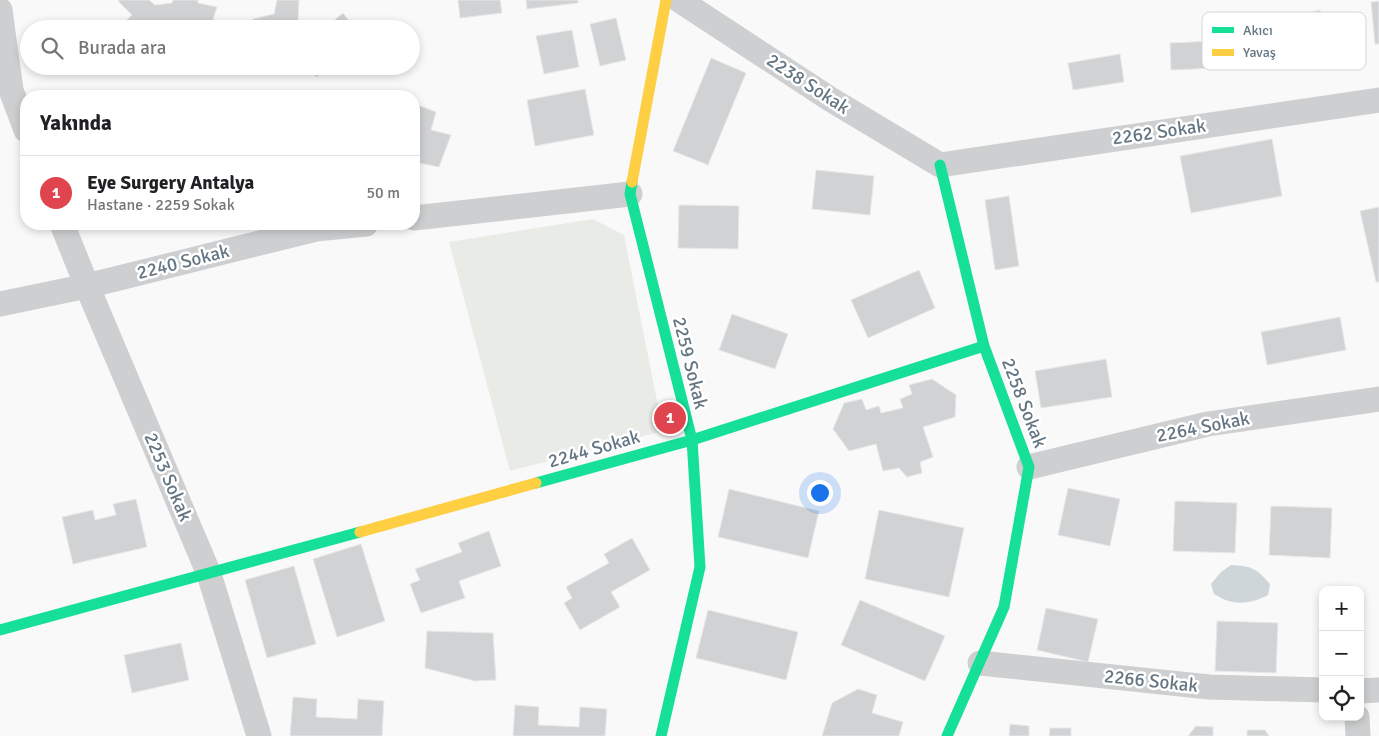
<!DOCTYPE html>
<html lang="tr">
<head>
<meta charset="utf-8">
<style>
  :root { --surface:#fff; --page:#f6f6f6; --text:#202124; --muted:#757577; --line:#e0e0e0; --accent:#b45309 }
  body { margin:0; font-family:Signika,sans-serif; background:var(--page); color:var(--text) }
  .controls { position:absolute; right:15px; bottom:15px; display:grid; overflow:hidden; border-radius:10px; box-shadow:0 2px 8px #0003 }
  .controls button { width:45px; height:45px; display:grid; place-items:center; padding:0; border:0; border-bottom:1px solid var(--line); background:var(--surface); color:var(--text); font:25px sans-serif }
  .you { position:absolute; left:819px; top:492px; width:18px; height:18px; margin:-12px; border:4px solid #fff; border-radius:50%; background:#1a73e8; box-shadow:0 0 0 8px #1a73e833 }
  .badge { display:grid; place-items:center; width:32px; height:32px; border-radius:50%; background:var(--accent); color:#fff; font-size:16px; font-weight:700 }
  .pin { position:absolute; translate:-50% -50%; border:2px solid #fff; box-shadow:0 1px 5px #0006 }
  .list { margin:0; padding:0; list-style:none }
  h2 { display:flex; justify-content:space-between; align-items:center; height:65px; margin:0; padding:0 20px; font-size:21px }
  h2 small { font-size:16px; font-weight:400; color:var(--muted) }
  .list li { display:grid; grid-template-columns:32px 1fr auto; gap:15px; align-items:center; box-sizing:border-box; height:75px; padding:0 20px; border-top:1px solid var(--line) }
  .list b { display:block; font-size:19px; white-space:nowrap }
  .list p { margin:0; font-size:16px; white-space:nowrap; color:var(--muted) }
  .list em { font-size:16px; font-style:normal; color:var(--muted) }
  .icon { flex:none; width:28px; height:28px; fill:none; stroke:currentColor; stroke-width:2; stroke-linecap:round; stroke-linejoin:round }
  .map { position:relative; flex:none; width:1379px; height:736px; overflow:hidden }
  .search { position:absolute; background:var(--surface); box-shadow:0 2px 8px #0003; left:20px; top:20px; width:400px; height:55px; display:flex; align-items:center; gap:12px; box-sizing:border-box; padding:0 18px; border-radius:28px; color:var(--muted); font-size:19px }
  .panel { position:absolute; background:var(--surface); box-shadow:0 2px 8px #0003; left:20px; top:90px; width:400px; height:140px; border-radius:20px }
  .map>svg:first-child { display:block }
  .green { fill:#e8ebe6 }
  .water { fill:#ced6d9 }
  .building { fill:#d0d2d3; stroke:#e8e8e8 }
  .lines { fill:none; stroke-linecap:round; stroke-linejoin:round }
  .street { stroke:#cecfd0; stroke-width:25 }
  .fast { stroke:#16e098; stroke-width:11 }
  .slow { stroke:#ffcf43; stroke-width:11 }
  .labels { text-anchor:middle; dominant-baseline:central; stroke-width:5; stroke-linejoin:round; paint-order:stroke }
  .street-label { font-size:19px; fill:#657683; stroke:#fff }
  .key { fill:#fff; stroke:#d1d6da; stroke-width:1 }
  .key-label { font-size:14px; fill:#657683 }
</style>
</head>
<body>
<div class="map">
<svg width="1379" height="736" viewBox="0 0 1379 736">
  <rect width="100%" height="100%" fill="#f9f9f9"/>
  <!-- green -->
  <path class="green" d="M 593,219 L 624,235 L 663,431 L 510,471 L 449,242 Z"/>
  <!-- water -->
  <path class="water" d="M 1231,565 C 1252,566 1256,568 1270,584 L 1268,595 C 1248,605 1233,606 1214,594 L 1211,584 L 1221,572 Z"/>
  <!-- building -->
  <path class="building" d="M 120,0 L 149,0 L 155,5 L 172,3 L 173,0 L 198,0 L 198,3 L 217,7 L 210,29 L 117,29 L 132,15 L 118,1 Z
    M 277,0 L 299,0 L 298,22 L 310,29 L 255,29 L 253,19 L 274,14 Z
    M 458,0 L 500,0 L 502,13 L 460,18 Z
    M 526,0 L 578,0 L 578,3 L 527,9 Z
    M 1379,1 L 1379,44 L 1375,44 L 1371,2 Z
    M 1320,10 L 1330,47 L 1274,62 L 1264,25 Z
    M 343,13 L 354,27 L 351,29 L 324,29 Z
    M 616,18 L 626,60 L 600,66 L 590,24 Z
    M 572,30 L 579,67 L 544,74 L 536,36 Z
    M 1236,40 L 1238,67 L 1171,70 L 1170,43 Z
    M 1120,54 L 1124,82 L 1073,90 L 1068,63 Z
    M 711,58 L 746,73 L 708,165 L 673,151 Z
    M 309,66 L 334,66 L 316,77 Z
    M 585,89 L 594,135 L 535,146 L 527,100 Z
    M 415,104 L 436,112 L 431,130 L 451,135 L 439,167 L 414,162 Z
    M 1272,139 L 1282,196 L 1191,213 L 1180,156 Z
    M 816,170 L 874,176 L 870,215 L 812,209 Z
    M 1009,196 L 1019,266 L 995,270 L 985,200 Z
    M 679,205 L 739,206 L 738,249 L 678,248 Z
    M 1379,207 L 1379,282 L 1376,282 L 1360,211 Z
    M 919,270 L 935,308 L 868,338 L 851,300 Z
    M 732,314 L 788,334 L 775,369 L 719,350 Z
    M 1340,317 L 1346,350 L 1267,365 L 1261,332 Z
    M 1106,359 L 1112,397 L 1041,408 L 1035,371 Z
    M 932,379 L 956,395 L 955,417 L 923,427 L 933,457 L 920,462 L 922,473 L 907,477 L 899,468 L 883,471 L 876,444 L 849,451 L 833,429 L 844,403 L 862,399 L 866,410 L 879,406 L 881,413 L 903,408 L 900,399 L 912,394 L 909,385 Z
    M 1068,488 L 1120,499 L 1110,546 L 1058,535 Z
    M 729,489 L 819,511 L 808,558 L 718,537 Z
    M 136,499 L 147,547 L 73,564 L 62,517 L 93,510 L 95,520 L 116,515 L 113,504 Z
    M 1175,501 L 1237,503 L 1235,553 L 1173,551 Z
    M 1271,506 L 1332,508 L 1330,558 L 1269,555 Z
    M 879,510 L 964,528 L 949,597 L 865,579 Z
    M 489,531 L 501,566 L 459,581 L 465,598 L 421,613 L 410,584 L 420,580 L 415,569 L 462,552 L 458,543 Z
    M 632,538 L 650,570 L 611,592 L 620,607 L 580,630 L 564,603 L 572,598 L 566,587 L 609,563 L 604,554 Z
    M 361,544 L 385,621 L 337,637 L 313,559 Z
    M 294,566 L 316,644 L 267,658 L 245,580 Z
    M 860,600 L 945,636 L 925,681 L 841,645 Z
    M 1046,608 L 1098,619 L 1088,662 L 1037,650 Z
    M 708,610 L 798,632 L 786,680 L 696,658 Z
    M 1217,621 L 1278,623 L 1276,673 L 1215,671 Z
    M 427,631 L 493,633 L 496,680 L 475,681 L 425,668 Z
    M 181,643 L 189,680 L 132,693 L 124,655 Z
    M 858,689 L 877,695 L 872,713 L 903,722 L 899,736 L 822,736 L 832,703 Z
    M 293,697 L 317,699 L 316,717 L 357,719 L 358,699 L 384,701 L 382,736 L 290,736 Z
    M 515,705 L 539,707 L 538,725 L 579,727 L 580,707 L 607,709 L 605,736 L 513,736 Z
    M 1010,724 L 1029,726 L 1029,736 L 1009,736 Z
    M 1196,726 L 1213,727 L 1213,736 L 1188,736 Z
    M 1050,728 L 1071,728 L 1071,736 L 1049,736 Z
    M 1247,730 L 1265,730 L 1269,736 L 1247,736 Z"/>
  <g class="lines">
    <!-- street -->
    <path class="street" d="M 679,0 L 830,99 L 940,165 L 1379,100
      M 0,10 L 11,90 L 26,130
      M 414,218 L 630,194
      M 62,224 L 87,286 L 209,574 L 259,736
      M 0,304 L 87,286 L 316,229 L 366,224
      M 1029,467 L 1208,424 L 1379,399
      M 980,663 L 1209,687 L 1323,690
      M 1360,691 L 1379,690
      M 1357,717 L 1358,736"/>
    <!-- fast -->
    <path class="fast" d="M 940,165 L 984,346 L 1029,467 L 1004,607 L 947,736
      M 632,182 L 630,194 L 692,440 L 700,567 L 661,736
      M 536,483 L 692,440 L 984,346
      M 0,630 L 360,532"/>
    <!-- slow -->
    <path class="slow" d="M 632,182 L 666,0
      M 360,532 L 536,483"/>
  </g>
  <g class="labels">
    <!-- street labels -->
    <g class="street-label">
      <text transform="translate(808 84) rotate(33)">2238 Sokak</text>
      <text transform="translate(1159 132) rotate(-8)">2262 Sokak</text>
      <text transform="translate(183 262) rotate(-14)">2240 Sokak</text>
      <text transform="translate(690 363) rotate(76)">2259 Sokak</text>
      <text transform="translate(1024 403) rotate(69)">2258 Sokak</text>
      <text transform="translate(1203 427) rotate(-11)">2264 Sokak</text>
      <text transform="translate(594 449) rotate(-16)">2244 Sokak</text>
      <text transform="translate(168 477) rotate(67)">2253 Sokak</text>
      <text transform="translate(1151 681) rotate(6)">2266 Sokak</text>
    </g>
  </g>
  <!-- legend -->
  <rect x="1202" y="12" width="164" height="58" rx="8" class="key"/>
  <rect x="1212" y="27" width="22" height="6" fill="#16e098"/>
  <rect x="1212" y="49" width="22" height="7" fill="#ffcf43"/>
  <g class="key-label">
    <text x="1243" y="35">Akıcı</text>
    <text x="1243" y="57">Yavaş</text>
  </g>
</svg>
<div class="controls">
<button>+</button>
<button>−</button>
<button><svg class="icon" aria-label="locate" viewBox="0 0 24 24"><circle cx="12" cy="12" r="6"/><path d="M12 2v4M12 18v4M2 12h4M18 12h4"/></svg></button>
</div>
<div class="you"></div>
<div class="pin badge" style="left:670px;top:418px;background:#e0444e">1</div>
<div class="search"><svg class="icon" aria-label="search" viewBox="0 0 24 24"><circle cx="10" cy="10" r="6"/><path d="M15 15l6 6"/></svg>Burada ara</div>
<section class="panel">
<h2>Yakında<small></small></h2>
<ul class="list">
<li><span class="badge" style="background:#e0444e">1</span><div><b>Eye Surgery Antalya</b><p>Hastane · 2259 Sokak</p></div><em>50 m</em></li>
</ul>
</section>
</div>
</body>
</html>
